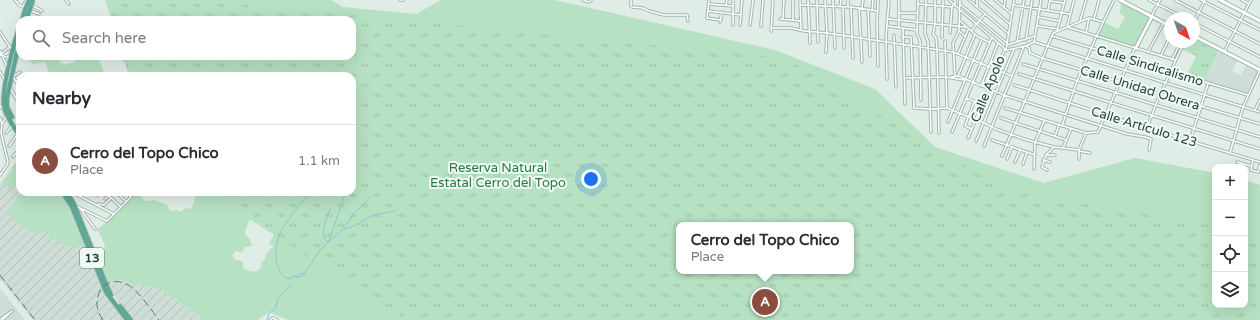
<!DOCTYPE html>
<html lang="en">
<head>
<meta charset="utf-8">
<style>
  :root { --surface:#fff; --page:#f7f7f7; --text:#2b2b33; --muted:#7c7c81; --line:#e1e1e2; --accent:#8a4e3e }
  body { margin:0; font-family:"Varela Round",sans-serif; background:var(--page); color:var(--text) }
  .controls { position:absolute; right:12px; bottom:12px; display:grid; overflow:hidden; border-radius:8px; box-shadow:0 4px 16px #0002 }
  .controls button { width:36px; height:36px; display:grid; place-items:center; padding:0; border:0; border-bottom:1px solid var(--line); background:var(--surface); color:var(--text); font:20px sans-serif }
  .compass { position:absolute; left:1164px; top:12px; width:36px; height:36px; border-radius:50%; background:var(--surface); box-shadow:0 4px 16px #0002; rotate:140deg }
  .you { position:absolute; left:591px; top:179px; width:14px; height:14px; margin:-10px; border:3px solid #fff; border-radius:50%; background:#1a73e8; box-shadow:0 0 0 6px #1a73e833 }
  .badge { display:grid; place-items:center; width:26px; height:26px; border-radius:50%; background:var(--accent); color:#fff; font-size:13px; font-weight:700 }
  .pin { position:absolute; translate:-50% -50%; border:2px solid #fff; box-shadow:0 1px 4px #0006 }
  .popup { position:absolute; left:676px; top:222px; width:178px; height:52px; box-sizing:border-box; display:grid; place-content:center; border-radius:8px; background:var(--surface); filter:drop-shadow(0 1px 3px #0005); font-size:13px; white-space:nowrap; color:var(--muted) }
  .popup b { font-size:15px; color:var(--text) }
  .popup::after { content:''; position:absolute; left:50%; top:100%; margin-left:-8px; border:8px solid transparent; border-top-color:var(--surface) }
  .list { margin:0; padding:0; list-style:none }
  h2 { display:flex; justify-content:space-between; align-items:center; height:52px; margin:0; padding:0 16px; font-size:17px }
  h2 small { font-size:13px; font-weight:400; color:var(--muted) }
  .list li { display:grid; grid-template-columns:26px 1fr auto; gap:12px; align-items:center; box-sizing:border-box; height:72px; padding:0 16px; border-top:1px solid var(--line) }
  .list b { display:block; font-size:15px; white-space:nowrap }
  .list p { margin:0; font-size:13px; white-space:nowrap; color:var(--muted) }
  .list em { font-size:13px; font-style:normal; color:var(--muted) }
  .icon { flex:none; width:22px; height:22px; fill:none; stroke:currentColor; stroke-width:2; stroke-linecap:round; stroke-linejoin:round }
  .map { position:relative; flex:none; width:1260px; height:320px; overflow:hidden }
  .search { position:absolute; background:var(--surface); box-shadow:0 4px 16px #0002; left:16px; top:16px; width:340px; height:44px; display:flex; align-items:center; gap:10px; box-sizing:border-box; padding:0 14px; border-radius:12px; color:var(--muted); font-size:15px }
  .panel { position:absolute; background:var(--surface); box-shadow:0 4px 16px #0002; left:16px; top:72px; width:340px; height:124px; border-radius:12px }
  .map>svg:first-child { display:block }
  .built { fill:#ceddd6 }
  .industrial { fill:url(#industrial-furrows) }
  .grass { fill:#b6e1c2; fill-rule:evenodd }
  .park { fill:url(#park-tufts); fill-rule:evenodd }
  .lines { fill:none; stroke-linecap:round; stroke-linejoin:round }
  .stream { stroke:#81cbd9; stroke-width:1 }
  .street-casing { stroke:#a2b5af; stroke-width:3.5 }
  .secondary-casing { stroke:#9dbab0; stroke-width:5 }
  .primary-casing { stroke:#c0c9c7; stroke-width:6 }
  .street { stroke:#fff; stroke-width:1.5 }
  .secondary { stroke:#fff; stroke-width:3 }
  .primary { stroke:#5fa895; stroke-width:4 }
  .rail { stroke:#597b72; stroke-width:1; stroke-dasharray:8 4; stroke-linecap:butt }
  .primary-bridge-casing { stroke:#c0c9c7; stroke-width:6; stroke-linecap:butt }
  .primary-bridge { stroke:#5fa895; stroke-width:4 }
  .labels { text-anchor:middle; dominant-baseline:central; stroke-width:4; stroke-linejoin:round; paint-order:stroke }
  .shield { fill:#f1f9f5; stroke:#5e7770; stroke-width:1 }
  .shield-label { font-size:12px; font-weight:bold; fill:#1f3f37 }
  .street-label { font-size:13px; fill:#1f3f37; stroke:#f1f9f5 }
  .park-label { font-size:13px; fill:#247b46; stroke:#f1f9f5 }
</style>
</head>
<body>
<div class="map">
<svg width="1260" height="320" viewBox="0 0 1260 320">
  <defs>
    <pattern id="industrial-furrows" width="10" height="10" patternUnits="userSpaceOnUse"><rect width="10" height="10" fill="#ceddd6"/><path d="M-1 1l2-2M0 10L10 0M9 11l2-2" fill="none" stroke="#b0bfb8"/></pattern>
    <pattern id="park-tufts" width="24" height="20" patternUnits="userSpaceOnUse"><rect width="24" height="20" fill="#b6e1c2"/><path d="M3 7l-1-3M5 7V3M7 7l1-3M15 17l-1-3M17 17v-4M19 17l1-3" fill="none" stroke="#9cc2a7"/></pattern>
  </defs>
  <rect width="100%" height="100%" fill="#e0ede7"/>
  <!-- built -->
  <path class="built" d="M 1221,53 L 1237,61 L 1232,71 L 1241,75 L 1246,66 L 1258,72 L 1247,93 L 1205,80 L 1217,54 Z
    M 0,288 L 25,320 L 3,320 L 0,317 Z"/>
  <!-- industrial -->
  <path class="industrial" d="M 20,158 L 20,192 L 61,192 L 86,245 L 102,288 L 107,298 L 125,320 L 33,320 L 0,279 L 0,183 Z
    M 113,280 L 124,281 L 134,285 L 159,288 L 199,315 L 200,320 L 132,320 L 110,290 L 106,282 Z"/>
  <!-- grass -->
  <path class="grass" d="M 135,0 L 331,0 L 343,7 L 416,14 L 441,0 L 555,0 L 775,50 L 875,89 L 935,147 L 1044,183 L 1135,158 L 1215,173 L 1215,305 L 1245,305 L 1245,180 L 1260,185 L 1260,320 L 288,320 L 269,312 L 258,320 L 200,320 L 199,315 L 159,288 L 134,285 L 120,280 L 106,282 L 99,263 L 105,246 L 101,236 L 97,230 L 106,222 L 107,222 L 132,197 L 131,196 L 135,192 L 147,192 L 147,196 L 142,195 L 141,195 L 144,201 L 154,200 L 168,205 L 170,211 L 178,210 L 179,212 L 187,208 L 190,209 L 194,203 L 196,192 L 352,192 L 352,76 L 128,65 L 117,56 L 352,56 L 352,20 ZM 250,218 L 276,231 L 269,244 L 274,246 L 266,254 L 265,259 L 262,262 L 260,269 C 254,274 249,271 243,268 L 243,261 L 236,260 L 232,256 L 235,251 L 242,252 L 245,247 L 252,246 L 250,239 L 245,235 L 245,232 ZM 679,225 L 851,225 L 851,271 L 679,271 Z
    M 1122,2 L 1150,16 L 1135,47 L 1097,35 L 1104,22 L 1118,29 L 1125,17 L 1119,13 L 1121,8 L 1120,7 Z
    M 24,56 L 56,56 L 61,63 L 66,65 C 71,62 76,64 76,56 L 97,56 L 100,62 L 105,76 L 49,76 L 47,66 L 45,62 L 33,64 Z
    M 20,158 L 20,180 L 12,190 L 3,183 L 14,169 L 12,167 Z
    M 22,192 L 61,192 L 68,202 L 86,244 C 73,253 54,240 44,231 L 39,234 C 35,233 33,233 29,231 C 25,229 12,218 9,215 C 7,212 8,212 9,208 Z"/>
  <!-- park -->
  <path class="park" d="M 105,0 L 201,0 L 785,58 L 1005,190 L 1215,226 L 1215,305 L 1245,305 L 1245,231 L 1260,234 L 1260,320 L 407,320 L 207,192 L 352,192 L 352,76 L 129,76 L 123,56 L 352,56 L 352,20 L 112,20 ZM 679,225 L 851,225 L 851,271 L 679,271 Z
    M 1194,39 L 1218,51 L 1205,80 L 1187,75 L 1196,56 L 1182,49 L 1185,42 L 1194,42 Z"/>
  <g class="lines">
    <!-- stream -->
    <path class="stream" d="M 344,229 L 357,225 L 366,219 L 374,215 L 395,211
      M 329,241 L 344,197 L 348,192
      M 328,242 C 327,241 324,239 324,237 C 322,231 327,213 331,208
      M 296,277 L 300,274 L 305,273 L 320,250 L 344,228 L 355,212 L 360,208 L 370,197
      M 296,277 L 294,276 L 290,279 C 284,278 282,275 279,269 C 275,260 275,249 278,239 C 280,228 304,197 313,192
      M 297,277 L 302,276 L 305,274
      M 267,320 L 269,313 L 276,308 L 277,300 L 291,284"/>
    <defs>
      <path id="street" d="M 15,0 L 19,5 L 23,7 L 26,0
        M 66,0 L 69,4
        M 400,0 L 403,0
        M 583,0 L 589,2 L 591,0
        M 631,0 L 631,6 L 632,7 L 643,8 L 649,11 L 664,15 L 687,15 L 688,21
        M 709,0 L 707,18 L 721,20
        M 793,0 L 793,20
        M 800,0 L 801,30
        M 808,0 L 810,43
        M 817,0 L 818,42
        M 825,0 L 827,33 L 826,52
        M 833,0 L 835,48
        M 918,0 L 917,34 L 920,40 L 921,100
        M 926,0 L 925,34 L 928,41 L 931,132
        M 935,0 L 935,24 L 933,34 L 936,38 L 937,49 L 939,133
        M 949,0 L 1005,49
        M 969,0 L 1009,34
        M 982,0 L 1010,24
        M 995,0 L 1012,14
        M 1074,0 L 1067,27 L 1175,60
        M 1149,0 L 1185,18
        M 1175,0 L 1260,44
        M 1201,0 L 1260,30
        M 1242,0 L 1249,4
        M 1050,1 L 1064,3
        M 709,4 L 733,6
        M 918,4 L 952,7
        M 32,5 L 42,11
        M 726,5 L 727,0
        M 801,5 L 851,7 L 878,11
        M 961,5 L 1007,43
        M 1013,5 L 1070,14
        M 848,6 L 848,0
        M 840,7 L 841,0
        M 977,7 L 977,0
        M 843,8 L 844,48
        M 851,8 L 853,58
        M 859,8 L 862,62
        M 862,8 L 863,0
        M 1004,8 L 1005,0
        M 868,9 L 870,56
        M 872,10 L 873,0
        M 1048,10 L 1050,0
        M 31,11 L 39,14
        M 708,11 L 741,15
        M 900,13 L 918,13
        M 1038,17 L 1060,21
        M 780,19 L 801,21
        M 783,19 L 784,0
        M 888,19 L 966,27
        M 1094,19 L 1099,0
        M 960,21 L 978,37 L 989,42
        M 1080,21 L 1086,0
        M 720,22 L 722,12
        M 1194,22 L 1205,0
        M 1194,23 L 1260,57
        M 733,25 L 733,0
        M 740,25 L 742,0
        M 750,25 L 753,0
        M 761,26 L 763,0
        M 887,26 L 917,30
        M 1038,26 L 1058,29
        M 771,28 L 791,28 L 804,31 L 827,33 L 953,52 L 1012,76
        M 899,28 L 899,0
        M 903,28 L 905,104
        M 771,31 L 773,0
        M 959,31 L 965,36
        M 971,31 L 985,14
        M 1057,31 L 1065,0
        M 0,32 L 10,47 L 12,48
        M 950,33 L 952,7 L 955,3 L 955,0
        M 1086,33 L 1089,18
        M 894,35 L 896,87
        M 1052,36 L 1248,95
        M 902,37 L 911,37 L 914,108 L 931,109 L 947,108 L 984,123 L 996,129 L 1027,140 L 1054,147 L 1079,150
        M 942,37 L 943,0
        M 1026,40 L 1032,0
        M 945,41 L 947,108
        M 1017,42 L 1024,0
        M 1034,42 L 1260,112
        M 1034,42 L 1041,0
        M 1007,45 L 1035,36
        M 1026,46 L 1029,48 L 1030,53 L 1042,58 L 1260,124
        M 1136,49 L 1151,20 L 1153,13
        M 1006,50 L 1014,0
        M 1007,50 L 1026,46 L 1034,42
        M 0,51 L 7,66
        M 1148,52 L 1163,24
        M 1224,52 L 1251,0
        M 1,54 L 10,47
        M 958,54 L 968,30
        M 0,55 L 10,58
        M 1161,55 L 1170,37
        M 1172,59 L 1181,42
        M 1023,64 L 1260,137
        M 878,66 L 877,24 L 878,0
        M 0,72 L 5,80
        M 1019,74 L 1260,149
        M 12,75 L 20,88
        M 14,76 L 20,72
        M 955,76 L 953,43 L 959,31 L 960,0
        M 958,76 L 975,34
        M 951,77 L 958,76 L 1004,95 L 1127,134 L 1145,137 L 1151,139 L 1149,150
        M 904,78 L 946,77 L 964,80
        M 887,79 L 886,37 L 889,0
        M 1014,85 L 1147,128 L 1260,162
        M 981,86 L 998,43
        M 10,88 L 20,105
        M 966,98 L 981,104
        M 0,108 L 1,106
        M 1005,108 L 1086,133 L 1098,132 L 1135,48 L 1160,0
        M 1255,110 L 1260,100
        M 0,118 L 2,124 L 1,133 L 8,162 L 7,165 L 0,175
        M 1001,118 L 1066,140
        M 948,122 L 982,39
        M 2,124 L 6,117
        M 1062,126 L 1077,81 L 1096,37 L 1114,0
        M 1147,128 L 1156,104 L 1184,42
        M 972,129 L 965,126 L 974,102
        M 952,132 L 992,37
        M 6,133 L 11,127
        M 1055,136 L 1059,125
        M 968,138 L 1005,49
        M 992,140 L 1035,155
        M 976,141 L 1014,49
        M 1190,141 L 1208,84
        M 9,146 L 17,135
        M 984,146 L 1024,46
        M 1063,148 L 1071,129
        M 1079,151 L 1090,153
        M 1230,153 L 1243,107 L 1260,70
        M 1046,155 L 1055,155
        M 1002,156 L 1053,33 L 1089,18 L 1103,22
        M 13,157 L 20,148
        M 1007,159 L 1012,147
        M 1079,159 L 1079,150 L 1086,133
        M 1043,160 L 1050,162
        M 1253,160 L 1251,170 L 1258,172 L 1260,165
        M 1015,162 L 1020,150
        M 1237,162 L 1251,166
        M 1023,164 L 1027,152
        M 1034,169 L 1035,143 L 1044,121
        M 1047,170 L 1042,167 L 1046,155 L 1054,147
        M 74,192 L 77,195 L 114,214
        M 94,192 L 97,195 L 100,192
        M 115,192 L 126,201
        M 77,195 L 80,192
        M 109,196 L 121,207
        M 105,199 L 113,193
        M 98,204 L 104,205 L 111,198
        M 76,206 L 107,221 L 131,197 L 125,192
        M 80,208 L 95,229
        M 1,319 L 12,311 L 2,320
        M 270,320 L 273,318 L 277,320"/>
      <path id="secondary" d="M 1120,0 L 1170,26
        M 1220,0 L 1260,21
        M 1194,36 L 1260,70"/>
      <path id="primary" d="M 22,20 L 25,10
        M 26,20 L 29,12
        M 20,26 C 14,42 1,90 4,106 C 5,116 14,127 20,136
        M 12,117 L 7,107 L 7,98 L 20,38
        M 62,192 L 72,207 L 106,292 L 127,320
        M 67,192 L 75,206 L 106,284 L 111,295
        M 120,306 L 131,320"/>
    </defs>
    <!-- street casing -->
    <use href="#street" class="street-casing"/>
    <!-- secondary casing -->
    <use href="#secondary" class="secondary-casing"/>
    <!-- primary casing -->
    <use href="#primary" class="primary-casing"/>
    <!-- street -->
    <use href="#street" class="street"/>
    <!-- secondary -->
    <use href="#secondary" class="secondary"/>
    <!-- primary -->
    <use href="#primary" class="primary"/>
    <!-- rail -->
    <path class="rail" d="M 0,275 L 35,320
      M 103,320 C 88,301 103,273 126,284 C 137,288 151,310 159,320"/>
    <defs>
      <path id="primary-bridge" d="M 25,10 L 29,0
        M 29,12 L 33,0"/>
    </defs>
    <!-- primary-bridge casing -->
    <use href="#primary-bridge" class="primary-bridge-casing"/>
    <!-- primary-bridge -->
    <use href="#primary-bridge" class="primary-bridge"/>
  </g>
  <g class="labels">
    <!-- shield labels -->
    <rect class="shield" x="80" y="248" width="24" height="20" rx="3"/>
    <g class="shield-label">
      <text x="92" y="258">13</text>
    </g>
    <!-- street labels -->
    <g class="street-label">
      <text transform="translate(1150 66) rotate(17)">Calle Sindicalismo</text>
      <text transform="translate(1140 88) rotate(17)">Calle Unidad Obrera</text>
      <text transform="translate(988 89) rotate(-68)">Calle Apolo</text>
      <text transform="translate(1144 127) rotate(17)">Calle Artículo 123</text>
    </g>
    <!-- park labels -->
    <g class="park-label">
      <text x="498" y="168">Reserva Natural<tspan x="498" dy="15">Estatal Cerro del Topo</tspan></text>
    </g>
  </g>
</svg>
<div class="controls">
<button>+</button>
<button>−</button>
<button><svg class="icon" aria-label="locate" viewBox="0 0 24 24"><circle cx="12" cy="12" r="6"/><path d="M12 2v4M12 18v4M2 12h4M18 12h4"/></svg></button>
<button><svg class="icon" aria-label="layers" viewBox="0 0 24 24"><path d="M12 4l9 5-9 5-9-5zM3 14l9 5 9-5"/></svg></button>
</div>
<svg class="compass" viewBox="-18 -18 36 36"><path d="M0-13l5 13h-10z" fill="#e53935"/><path d="M0 13l5-13h-10z" fill="#7c7c81"/></svg>
<div class="you"></div>
<div class="pin badge" style="left:765px;top:302px">A</div>
<div class="popup"><b>Cerro del Topo Chico</b>Place</div>
<div class="search"><svg class="icon" aria-label="search" viewBox="0 0 24 24"><circle cx="10" cy="10" r="6"/><path d="M15 15l6 6"/></svg>Search here</div>
<section class="panel">
<h2>Nearby<small></small></h2>
<ul class="list">
<li><span class="badge">A</span><div><b>Cerro del Topo Chico</b><p>Place</p></div><em>1.1 km</em></li>
</ul>
</section>
</div>
</body>
</html>
